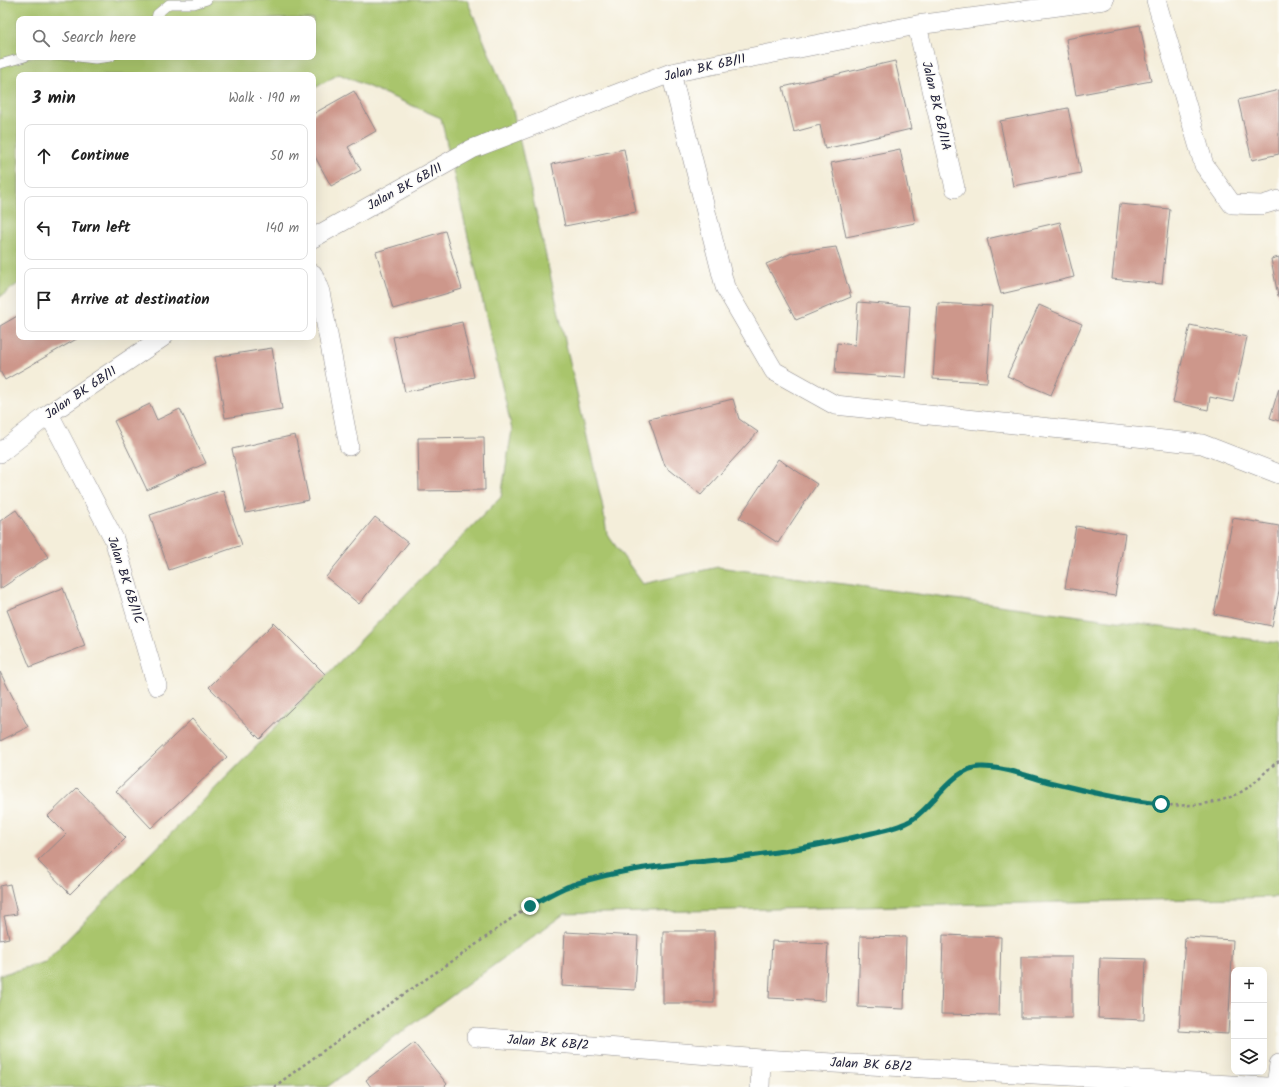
<!DOCTYPE html>
<html lang="en">
<head>
<meta charset="utf-8">
<style>
  :root { --surface:#fff; --page:#f2f2f2; --text:#222; --muted:#767676; --line:#e0e0e0 }
  body { margin:0; font-family:Kalam,sans-serif; background:var(--page); color:var(--text) }
  .controls { position:absolute; right:12px; bottom:12px; display:grid; overflow:hidden; border-radius:8px; box-shadow:0 4px 16px #0002 }
  .controls button { width:36px; height:36px; display:grid; place-items:center; padding:0; border:0; border-bottom:1px solid var(--line); background:var(--surface); color:var(--text); font:20px sans-serif }
  .stop { position:absolute; width:12px; height:12px; margin:-9px; border:3px solid #0f766e; border-radius:50%; background:#fff }
  .stop.end { background:#0f766e; border-color:#fff; box-shadow:0 1px 4px #0008 }
  .list { margin:0; padding:0; list-style:none }
  h2 { display:flex; justify-content:space-between; align-items:center; height:52px; margin:0; padding:0 16px; font-size:17px }
  h2 small { font-size:13px; font-weight:400; color:var(--muted) }
  .list li { display:grid; grid-template-columns:26px 1fr auto; gap:12px; align-items:center; box-sizing:border-box; height:64px; margin:0 8px 8px; padding:0 8px; border:1px solid var(--line); border-radius:8px }
  .list b { display:block; font-size:15px; white-space:nowrap }
  .list em { font-size:13px; font-style:normal; color:var(--muted) }
  .icon { flex:none; width:22px; height:22px; fill:none; stroke:currentColor; stroke-width:2; stroke-linecap:round; stroke-linejoin:round }
  .map { position:relative; flex:none; width:1279px; height:1087px; overflow:hidden }
  .search { position:absolute; background:var(--surface); box-shadow:0 4px 16px #0002; left:16px; top:16px; width:300px; height:44px; display:flex; align-items:center; gap:10px; box-sizing:border-box; padding:0 14px; border-radius:8px; color:var(--muted); font-size:15px }
  .panel { position:absolute; background:var(--surface); box-shadow:0 4px 16px #0002; left:16px; top:72px; width:300px; height:268px; border-radius:8px }
  .map>svg:first-child { display:block }
  .green { fill:#a9c56c; stroke:#667454; fill-rule:evenodd }
  .building { fill:#cd978b }
  .lines { fill:none; stroke-linecap:round; stroke-linejoin:round }
  .lane-casing { stroke:#8b888a; stroke-width:10 }
  .street-casing { stroke:#8b888a; stroke-width:20 }
  .path { stroke:#8b888a; stroke-width:2.5; stroke-dasharray:3 3; stroke-linecap:butt }
  .lane { stroke:#fff; stroke-width:9 }
  .street { stroke:#fff; stroke-width:19 }
  .route { stroke:#0f766e; stroke-width:5 }
  .labels { text-anchor:middle; dominant-baseline:central; stroke-width:3; stroke-linejoin:round; paint-order:stroke }
  .street-label { font-size:13px; fill:#22223b; stroke:#fdfcf7 }
</style>
</head>
<body>
<div class="map">
<svg width="1279" height="1087" viewBox="0 0 1279 1087">
  <rect width="100%" height="100%" fill="#fdfcf7"/>
  <filter id="ink" filterUnits="userSpaceOnUse"><feTurbulence type="fractalNoise" baseFrequency=".025" numOctaves="2"/><feDisplacementMap in="SourceGraphic" scale="8" xChannelSelector="R" yChannelSelector="G"/><feConvolveMatrix kernelMatrix="1 2 1 2 8 2 1 2 1" color-interpolation-filters="sRGB"/></filter>
  <filter id="wash" filterUnits="userSpaceOnUse"><feTurbulence type="fractalNoise" baseFrequency=".012" numOctaves="4" result="noise"/><feDisplacementMap in="SourceGraphic" scale="16" xChannelSelector="R" yChannelSelector="G"/><feGaussianBlur stdDeviation="0.9" result="paint"/><feColorMatrix in="noise" values="0 0 0 0 0 0 0 0 0 0 0 0 0 0 0 0 0 1.4 0 .05"/><feComposite in="paint" operator="in"/></filter>
  <g filter="url(#wash)">
    <rect width="100%" height="100%" fill="#f4eeda"/>
    <!-- green -->
    <path class="green" d="M 0,0 L 467,0 L 513,111 L 602,503 L 607,534 L 643,584 L 718,567 L 1279,643 L 1279,897 L 564,914 L 327,1087 L 0,1087 L 0,975 L 45,962 L 501,497 L 512,430 L 441,118 L 339,74 L 313,89 L 313,75 L 19,75 L 19,283 L 0,297 ZM 19,19 L 313,19 L 313,57 L 19,57 Z"/>
    <g id="blocks">
      <!-- building -->
      <path class="building" d="M 1140,25 L 1151,81 L 1076,95 L 1066,39 Z
        M 895,61 L 911,129 L 825,149 L 820,125 L 794,132 L 783,87 Z
        M 1279,90 L 1279,154 L 1252,160 L 1238,100 Z
        M 354,91 L 376,131 L 348,147 L 361,170 L 331,186 L 313,153 L 313,114 Z
        M 1068,108 L 1081,173 L 1013,186 L 1000,121 Z
        M 624,149 L 636,212 L 565,226 L 552,164 Z
        M 900,149 L 915,223 L 846,237 L 831,163 Z
        M 1120,204 L 1170,209 L 1162,284 L 1112,279 Z
        M 1060,222 L 1074,277 L 1001,294 L 987,239 Z
        M 445,231 L 462,289 L 393,309 L 376,252 Z
        M 836,247 L 851,297 L 796,320 L 766,264 L 792,253 Z
        M 1279,257 L 1279,296 L 1278,296 L 1271,259 Z
        M 858,302 L 910,306 L 905,378 L 835,373 L 837,343 L 855,345 Z
        M 938,303 L 992,306 L 987,382 L 933,379 Z
        M 1039,305 L 1082,324 L 1051,395 L 1007,376 Z
        M 19,315 L 19,337 L 80,337 L 5,380 L 0,371 L 0,326 Z
        M 462,322 L 474,377 L 405,392 L 393,337 Z
        M 1190,325 L 1247,337 L 1233,402 L 1210,397 L 1208,410 L 1173,402 Z
        M 272,348 L 282,409 L 225,418 L 215,357 Z
        M 1279,388 L 1279,421 L 1270,418 Z
        M 733,399 L 739,419 L 758,432 L 701,495 L 665,466 L 649,419 Z
        M 150,404 L 157,420 L 180,409 L 206,463 L 147,490 L 114,421 Z
        M 295,435 L 309,500 L 246,513 L 232,449 Z
        M 484,437 L 485,490 L 419,491 L 418,438 Z
        M 778,459 L 817,484 L 778,543 L 739,518 Z
        M 223,490 L 242,545 L 169,570 L 150,515 Z
        M 16,510 L 48,557 L 0,589 L 0,521 Z
        M 375,517 L 408,543 L 359,604 L 326,577 Z
        M 1233,518 L 1279,526 L 1279,591 L 1272,626 L 1214,614 Z
        M 1076,526 L 1125,534 L 1115,596 L 1065,588 Z
        M 63,588 L 85,646 L 30,667 L 7,610 Z
        M 274,623 L 326,675 L 260,739 L 209,687 Z
        M 0,672 L 28,727 L 0,741 Z
        M 192,719 L 227,757 L 151,828 L 116,791 Z
        M 77,788 L 126,838 L 70,894 L 38,861 L 66,834 L 48,816 Z
        M 10,884 L 17,914 L 4,916 L 9,938 L 0,940 L 0,886 Z
        M 663,931 L 714,931 L 714,1003 L 663,1003 Z
        M 565,932 L 638,936 L 635,990 L 562,986 Z
        M 943,935 L 1001,937 L 999,1015 L 941,1014 Z
        M 860,936 L 906,937 L 904,1009 L 858,1007 Z
        M 1185,937 L 1233,940 L 1228,1034 L 1179,1031 Z
        M 772,941 L 828,944 L 825,1001 L 769,998 Z
        M 1021,957 L 1072,957 L 1072,1018 L 1021,1018 Z
        M 1100,958 L 1146,959 L 1144,1020 L 1098,1018 Z
        M 414,1043 L 447,1084 L 444,1087 L 371,1087 L 366,1080 Z"/>
    </g>
  </g>
  <g filter="url(#ink)">
    <use href="#blocks" fill-opacity="0" stroke="#8b888a" stroke-width="1"/>
    <g class="lines">
      <defs>
        <path id="lane" d="M 156,19 L 157,14 L 169,4 L 194,4 L 207,0
          M 78,57 L 95,59 L 111,57
          M 0,64 L 25,57"/>
        <path id="street" d="M 1156,0 L 1204,165 L 1232,204 L 1262,205 L 1279,200
          M 917,25 L 955,188
          M 671,73 L 725,287 L 774,371 L 835,405 L 1202,444 L 1279,474
          M 313,238 L 472,149 L 671,73 L 917,25 L 1104,0
          M 313,274 L 320,292 L 349,446
          M 49,414 L 114,539 L 157,686
          M 0,453 L 49,414 L 163,337
          M 476,1037 L 761,1059 L 1267,1087
          M 760,1087 L 761,1059
          M 1276,1087 L 1279,1064"/>
      </defs>
      <!-- lane casing -->
      <use href="#lane" class="lane-casing"/>
      <!-- street casing -->
      <use href="#street" class="street-casing"/>
      <!-- path -->
      <path class="path" d="M 274,1087 C 334,1042 395,1000 457,958 C 493,933 529,902 569,885 C 617,866 678,865 729,858 C 783,852 836,844 888,829 C 903,825 916,818 927,807 C 943,793 955,770 978,767 C 997,764 1031,777 1049,782 C 1102,796 1190,821 1241,792 C 1257,783 1265,770 1279,761"/>
      <!-- lane -->
      <use href="#lane" class="lane"/>
      <!-- street -->
      <use href="#street" class="street"/>
    </g>
  </g>
  <g class="lines" filter="url(#ink)">
    <!-- route -->
    <path class="route" d="M 530,906 C 543,899 557,890 572,885 C 622,868 674,864 727,859 C 776,853 824,845 872,833 C 885,830 901,827 913,819 C 934,805 953,767 981,767 C 1004,767 1027,776 1049,782 C 1086,791 1123,800 1161,804"/>
  </g>
  <g class="labels">
    <!-- street labels -->
    <g class="street-label">
      <text transform="translate(705 68) rotate(-13)">Jalan BK 6B/11</text>
      <text transform="translate(936 106) rotate(77)">Jalan BK 6B/11A</text>
      <text transform="translate(405 187) rotate(-29)">Jalan BK 6B/11</text>
      <text transform="translate(81 393) rotate(-34)">Jalan BK 6B/11</text>
      <text transform="translate(125 580) rotate(72)">Jalan BK 6B/11C</text>
      <text transform="translate(548 1043) rotate(4)">Jalan BK 6B/2</text>
      <text transform="translate(871 1065) rotate(3)">Jalan BK 6B/2</text>
    </g>
  </g>
</svg>
<div class="controls">
<button>+</button>
<button>−</button>
<button><svg class="icon" aria-label="layers" viewBox="0 0 24 24"><path d="M12 4l9 5-9 5-9-5zM3 14l9 5 9-5"/></svg></button>
</div>
<div class="stop" style="left:1161px;top:804px"></div>
<div class="stop end" style="left:530px;top:906px"></div>
<div class="search"><svg class="icon" aria-label="search" viewBox="0 0 24 24"><circle cx="10" cy="10" r="6"/><path d="M15 15l6 6"/></svg>Search here</div>
<section class="panel">
<h2>3 min<small>Walk · 190 m</small></h2>
<ul class="list">
<li><svg class="icon" aria-label="ahead" viewBox="0 0 24 24"><path d="M12 20V5M6 11l6-6 6 6"/></svg><div><b>Continue</b></div><em>50 m</em></li>
<li><svg class="icon" aria-label="left" viewBox="0 0 24 24"><path d="M17 20v-9H6M10 6l-5 5 5 5"/></svg><div><b>Turn left</b></div><em>140 m</em></li>
<li><svg class="icon" aria-label="arrive" viewBox="0 0 24 24"><path d="M6 21V4h12l-3 4 3 4H6"/></svg><div><b>Arrive at destination</b></div></li>
</ul>
</section>
</div>
</body>
</html>
